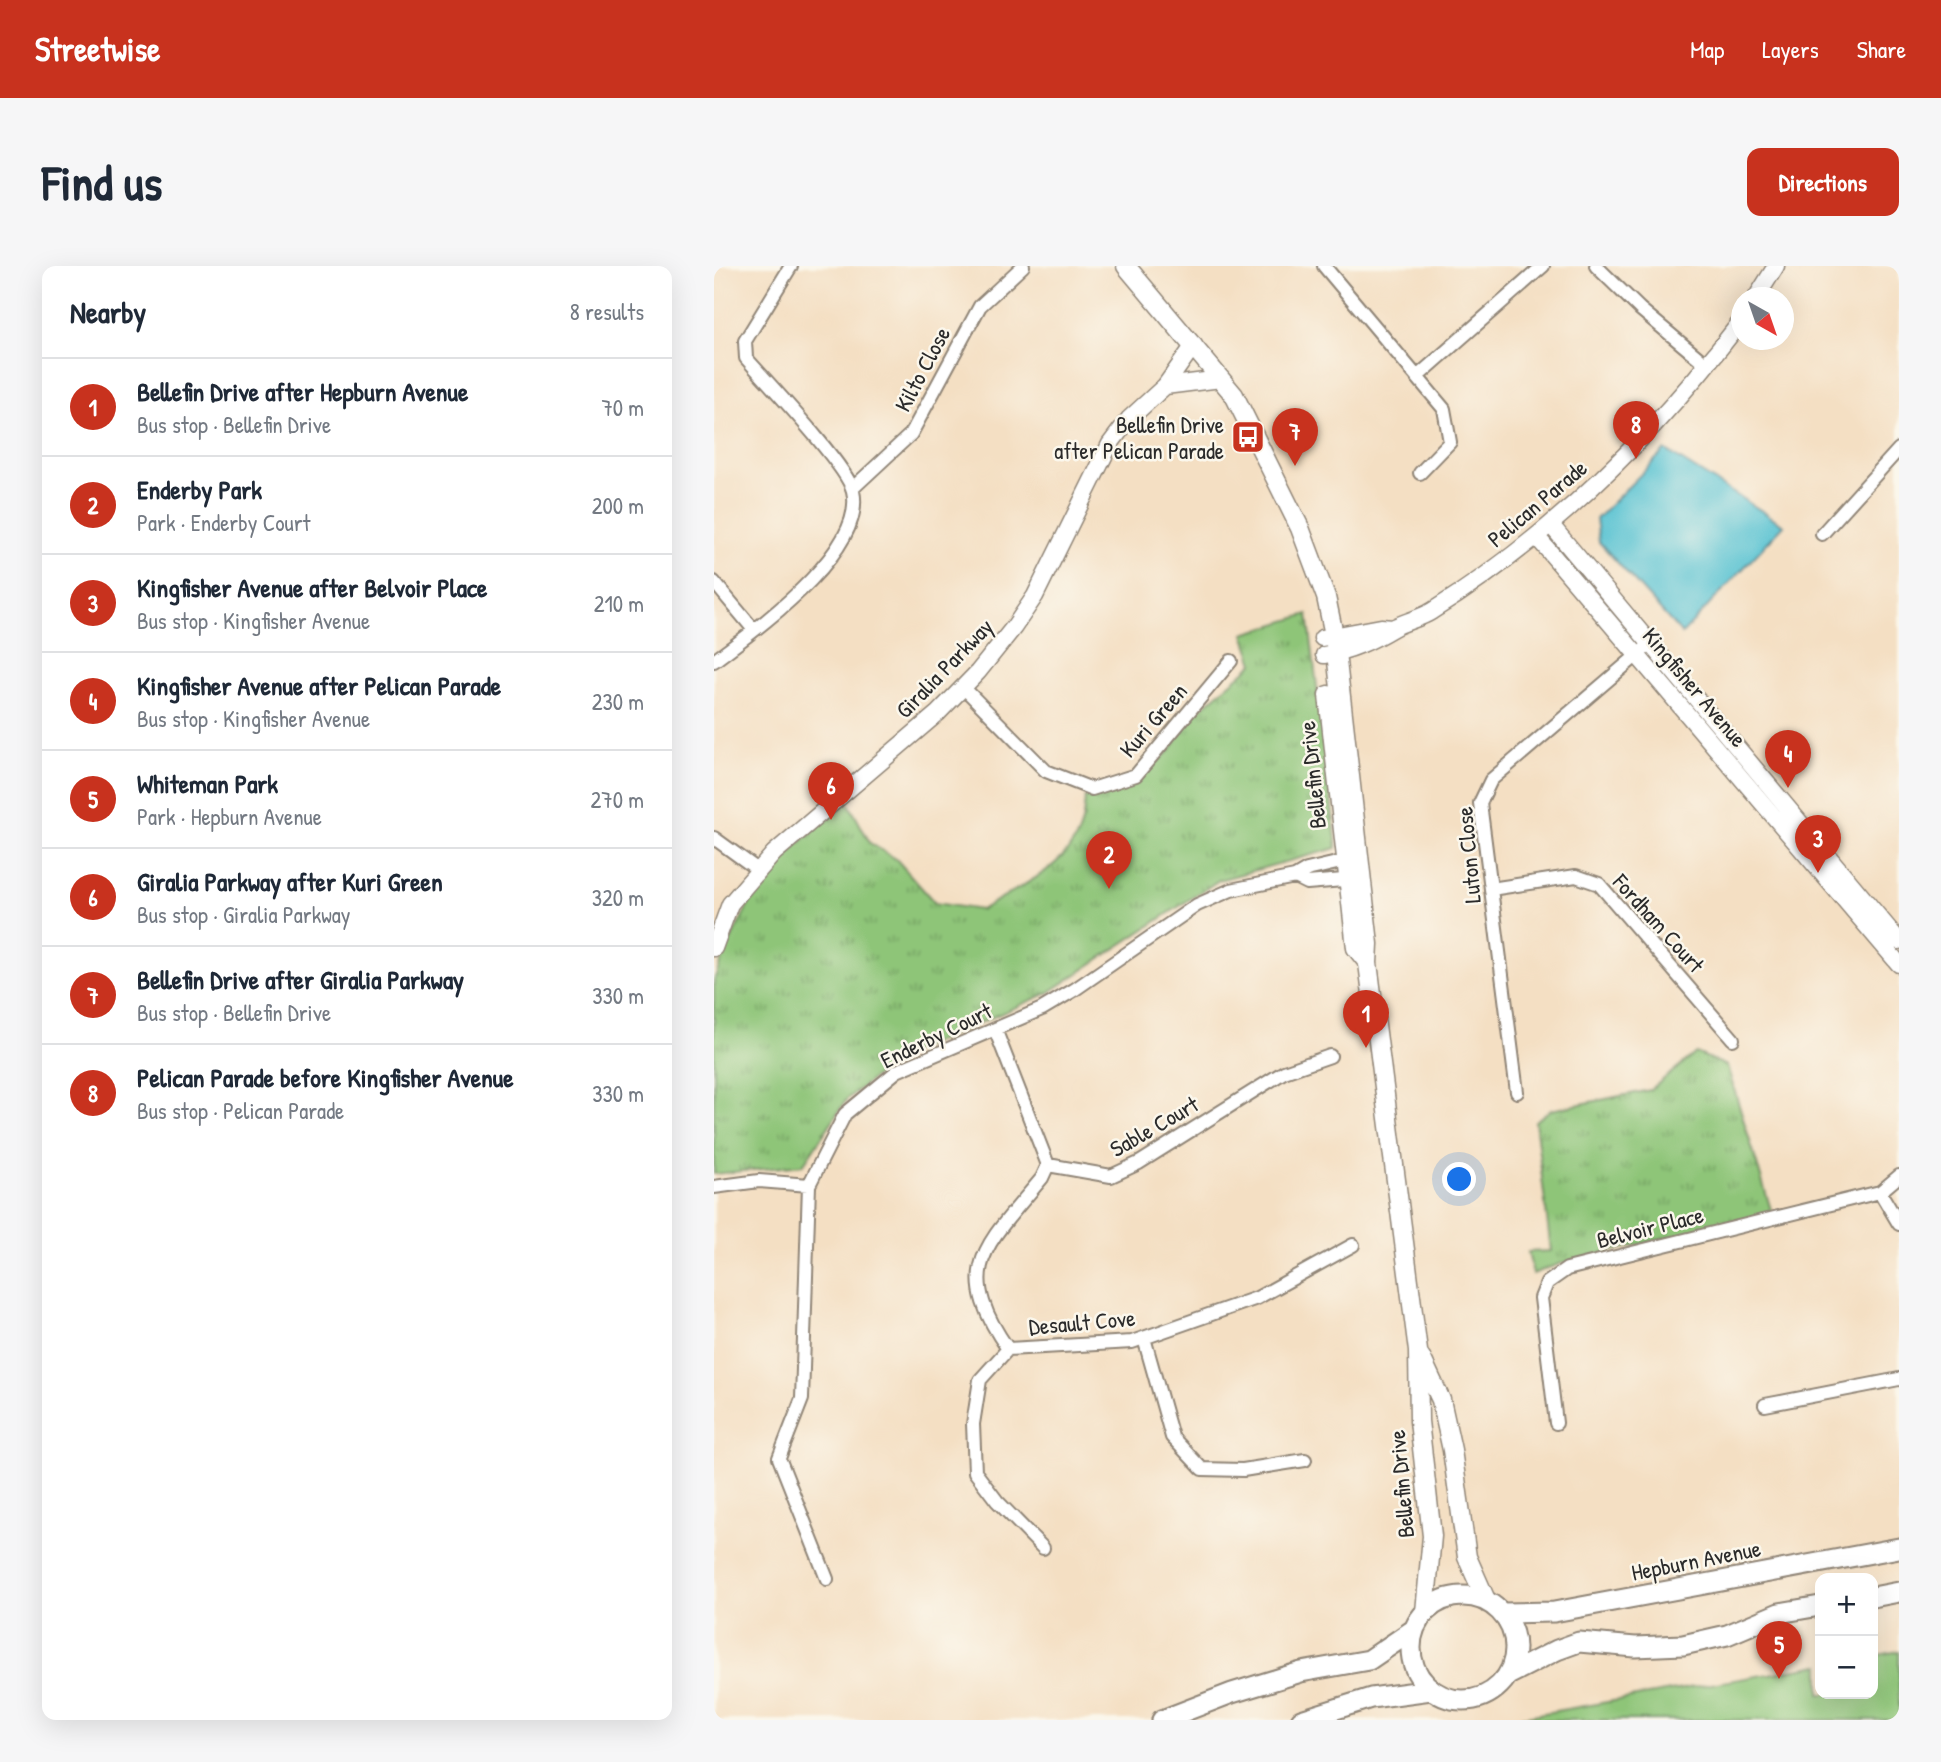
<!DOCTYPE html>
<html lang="en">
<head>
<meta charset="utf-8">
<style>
  :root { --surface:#fff; --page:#f6f6f7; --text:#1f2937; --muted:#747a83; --line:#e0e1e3; --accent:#c8321e }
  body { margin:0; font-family:"Patrick Hand",sans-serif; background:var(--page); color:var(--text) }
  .controls { position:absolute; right:21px; bottom:21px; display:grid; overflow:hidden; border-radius:14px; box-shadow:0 7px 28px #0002 }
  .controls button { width:63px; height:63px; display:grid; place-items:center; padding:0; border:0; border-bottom:2px solid var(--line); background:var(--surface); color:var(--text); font:35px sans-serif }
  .compass { position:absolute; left:1017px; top:21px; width:63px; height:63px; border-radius:50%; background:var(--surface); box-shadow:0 7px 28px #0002; rotate:140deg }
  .you { position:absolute; left:746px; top:914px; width:24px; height:24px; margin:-18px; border:5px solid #fff; border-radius:50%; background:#1a73e8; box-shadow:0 0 0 10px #1a73e833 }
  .badge { display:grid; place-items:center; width:46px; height:46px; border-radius:50%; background:var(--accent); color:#fff; font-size:23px; font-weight:700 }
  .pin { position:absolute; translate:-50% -58px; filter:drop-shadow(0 2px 4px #0008) }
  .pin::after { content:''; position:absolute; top:37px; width:24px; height:21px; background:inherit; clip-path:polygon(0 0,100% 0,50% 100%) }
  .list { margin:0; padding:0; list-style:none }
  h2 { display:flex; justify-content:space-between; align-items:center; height:91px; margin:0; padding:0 28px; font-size:30px }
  h2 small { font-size:23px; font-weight:400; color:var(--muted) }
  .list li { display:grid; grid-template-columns:46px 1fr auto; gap:21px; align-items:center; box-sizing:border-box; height:98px; padding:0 28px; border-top:2px solid var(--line) }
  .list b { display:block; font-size:26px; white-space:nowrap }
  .list p { margin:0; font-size:23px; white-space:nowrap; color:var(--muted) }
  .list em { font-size:23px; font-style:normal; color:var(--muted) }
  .map { position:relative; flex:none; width:1185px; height:1454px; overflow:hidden; border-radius:14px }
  header { display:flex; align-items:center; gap:42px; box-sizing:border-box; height:98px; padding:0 35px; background:var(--accent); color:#fff }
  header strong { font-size:33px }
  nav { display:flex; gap:38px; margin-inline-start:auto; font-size:24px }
  .intro { display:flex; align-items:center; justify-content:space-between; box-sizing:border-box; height:168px; padding:0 42px }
  h1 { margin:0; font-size:49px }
  .button { padding:18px 32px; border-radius:14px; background:var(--accent); color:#fff; font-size:24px; font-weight:700 }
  main { display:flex; gap:42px; padding:0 42px }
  aside { flex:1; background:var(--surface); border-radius:14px; box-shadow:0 7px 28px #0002 }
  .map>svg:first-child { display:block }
  .grass { fill:#8ec578; stroke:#5c7852; stroke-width:2 }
  .park { fill:url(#park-tufts); stroke:#5c7852; stroke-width:2 }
  .water { fill:#58c2d2; stroke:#42767e; stroke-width:2 }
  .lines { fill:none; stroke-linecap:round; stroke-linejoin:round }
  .minor-casing { stroke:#908577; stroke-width:16 }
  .tertiary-casing { stroke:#908577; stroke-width:19 }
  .secondary-casing { stroke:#908577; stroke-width:21 }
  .primary-casing { stroke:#908577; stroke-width:23 }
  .minor { stroke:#fff; stroke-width:12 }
  .tertiary { stroke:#fff; stroke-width:16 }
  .secondary { stroke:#fff; stroke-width:18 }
  .primary { stroke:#fff; stroke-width:19 }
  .labels { text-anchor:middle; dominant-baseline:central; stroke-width:5; stroke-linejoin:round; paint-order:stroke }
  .street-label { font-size:23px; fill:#2b2b2b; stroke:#fbf7ec }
  .poi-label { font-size:23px; fill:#2b2b2b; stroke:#fbf7ec; text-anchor:end }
</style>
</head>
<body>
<header>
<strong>Streetwise</strong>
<nav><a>Map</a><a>Layers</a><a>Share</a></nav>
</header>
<div class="intro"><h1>Find us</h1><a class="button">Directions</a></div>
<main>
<aside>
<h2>Nearby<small>8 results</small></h2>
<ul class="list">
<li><span class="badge">1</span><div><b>Bellefin Drive after Hepburn Avenue</b><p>Bus stop · Bellefin Drive</p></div><em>70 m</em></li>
<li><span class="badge">2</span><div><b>Enderby Park</b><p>Park · Enderby Court</p></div><em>200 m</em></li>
<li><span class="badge">3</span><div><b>Kingfisher Avenue after Belvoir Place</b><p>Bus stop · Kingfisher Avenue</p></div><em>210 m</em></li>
<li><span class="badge">4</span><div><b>Kingfisher Avenue after Pelican Parade</b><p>Bus stop · Kingfisher Avenue</p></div><em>230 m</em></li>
<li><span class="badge">5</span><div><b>Whiteman Park</b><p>Park · Hepburn Avenue</p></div><em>270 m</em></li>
<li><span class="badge">6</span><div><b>Giralia Parkway after Kuri Green</b><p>Bus stop · Giralia Parkway</p></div><em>320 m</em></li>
<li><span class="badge">7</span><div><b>Bellefin Drive after Giralia Parkway</b><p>Bus stop · Bellefin Drive</p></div><em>330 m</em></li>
<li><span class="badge">8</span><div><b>Pelican Parade before Kingfisher Avenue</b><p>Bus stop · Pelican Parade</p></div><em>330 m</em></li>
</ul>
</aside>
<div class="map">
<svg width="1185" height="1454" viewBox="0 0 1185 1454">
  <defs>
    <pattern id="park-tufts" width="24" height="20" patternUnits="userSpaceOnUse" patternTransform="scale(1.75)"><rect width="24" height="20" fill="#8ec578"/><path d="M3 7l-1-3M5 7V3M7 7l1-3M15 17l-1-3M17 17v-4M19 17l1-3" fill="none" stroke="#74a063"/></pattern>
  </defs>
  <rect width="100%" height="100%" fill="#fbf7ec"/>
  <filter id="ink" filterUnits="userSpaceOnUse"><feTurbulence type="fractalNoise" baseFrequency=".0143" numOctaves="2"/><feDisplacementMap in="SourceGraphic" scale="14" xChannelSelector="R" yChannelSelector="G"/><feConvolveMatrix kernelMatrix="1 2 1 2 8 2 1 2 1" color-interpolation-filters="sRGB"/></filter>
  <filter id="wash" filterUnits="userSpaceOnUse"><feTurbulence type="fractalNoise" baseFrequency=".00686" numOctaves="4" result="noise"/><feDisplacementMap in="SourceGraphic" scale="28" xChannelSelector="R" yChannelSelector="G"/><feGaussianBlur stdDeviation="1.57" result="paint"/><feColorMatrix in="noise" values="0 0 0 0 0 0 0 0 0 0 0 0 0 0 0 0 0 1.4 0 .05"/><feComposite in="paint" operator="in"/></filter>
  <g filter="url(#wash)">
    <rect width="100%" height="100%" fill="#f4dfc3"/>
    <!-- grass -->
    <path class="grass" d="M 1185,1385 L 1185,1454 L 789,1454 L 1106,1399 L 1106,1428 L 1159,1428 L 1159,1390 Z"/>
    <!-- park -->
    <path class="park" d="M 594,348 L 623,582 L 505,614 L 334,727 L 185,792 L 133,833 L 89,899 L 0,908 L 0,714 L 12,683 L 38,632 L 84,578 L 134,536 L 156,577 L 183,594 L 221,637 L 267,644 C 297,625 343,606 361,574 C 369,561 370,545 371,531 L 404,527 L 435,504 L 457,483 L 477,451 L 540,397 L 530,368 Z
      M 982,787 L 1013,800 L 1058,947 L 848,997 L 819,1008 L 814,986 L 837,985 L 821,855 L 837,844 L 936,824 Z"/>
    <!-- water -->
    <path class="water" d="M 951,184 L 1070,259 L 968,368 L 885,276 L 882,253 Z"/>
  </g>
  <g filter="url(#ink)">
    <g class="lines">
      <defs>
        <path id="minor" d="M 610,0 L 730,143 L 736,176 L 706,207
          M 882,0 L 926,43 L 993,99
          M 703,111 L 829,0
          M 139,222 L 197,168 L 266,40 L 309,0
          M 1108,268 L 1185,183
          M 0,316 L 40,364
          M 0,395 C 42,363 153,285 139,225 C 133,200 54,117 32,92 L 31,75 L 77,0
          M 249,421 L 332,505 L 378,523 L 422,509 L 517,395
          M 0,572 L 44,604
          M 581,611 L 593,617 L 642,613
          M 777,623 L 862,610 L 885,618 L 1019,773
          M 281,763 L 334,899 L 397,910 L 425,897 L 570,806 L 616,790
          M 803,826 L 766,537 L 777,514 L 935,379
          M 334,899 L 328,912 C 274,978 237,1001 294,1083 L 418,1076 L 543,1032 L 639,979
          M 0,921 L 45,915 L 95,919
          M 1166,926 L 1185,958
          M 430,1072 L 458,1171 L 488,1203 L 529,1204 L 591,1194
          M 294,1083 L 266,1114 L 259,1158 L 261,1206 L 283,1235 L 329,1282
          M 1051,1139 L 1185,1113
          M 842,1157 L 827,1032 L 833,1017 L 853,1003 L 1166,926 L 1185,910
          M 113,1313 L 65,1192 L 88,1133 L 95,919 L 131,848 L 183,805 L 328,743 L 360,724 L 483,639 L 517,624 L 581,611 L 593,604 L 640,593"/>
        <path id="tertiary" d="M 1042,32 L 1062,0
          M 451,120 L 507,113
          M 837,259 L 1185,675
          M 823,271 L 1185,698
          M 608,372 L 667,361 L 679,362
          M 610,389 C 636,385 657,375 679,362 C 691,355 706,353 718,345 C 840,269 941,168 1028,54
          M 0,682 L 16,638 L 60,587 L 224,447 L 264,406 L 300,361 L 321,330 L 396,178 L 415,153 L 451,120 L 480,79"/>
        <path id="secondary" d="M 412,0 L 520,129 L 586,262 L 612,331 L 620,369 L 655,678 L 654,697 L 704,1085 L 705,1155 L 718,1270 L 711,1346
          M 614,429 L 642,682 L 654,697
          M 707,1091 L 727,1134 L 738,1184 L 753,1291 L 772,1334"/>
        <path id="primary" d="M697 1382a52 52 0 1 1 104 0a52 52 0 1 1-104 0Z
          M 1159,1331 L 1185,1326
          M 789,1347 L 840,1346 L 1185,1282
          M 794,1409 L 843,1384 L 865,1376 L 921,1381 L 969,1379 L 1013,1369 L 1065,1347 L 1106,1340
          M 448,1454 L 518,1427 L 587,1406 L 655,1394 L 699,1364
          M 587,1454 L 657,1432 L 717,1424"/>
      </defs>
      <!-- minor casing -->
      <use href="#minor" class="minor-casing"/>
      <!-- tertiary casing -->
      <use href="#tertiary" class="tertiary-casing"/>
      <!-- secondary casing -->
      <use href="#secondary" class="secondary-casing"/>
      <!-- primary casing -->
      <use href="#primary" class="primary-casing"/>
      <!-- minor -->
      <use href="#minor" class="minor"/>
      <!-- tertiary -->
      <use href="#tertiary" class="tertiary"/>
      <!-- secondary -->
      <use href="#secondary" class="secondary"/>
      <!-- primary -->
      <use href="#primary" class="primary"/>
    </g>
  </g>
  <!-- icons -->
  <defs>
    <symbol id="bus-square" viewBox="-11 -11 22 22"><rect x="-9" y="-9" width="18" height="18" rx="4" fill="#c8321e" stroke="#fbf7ec"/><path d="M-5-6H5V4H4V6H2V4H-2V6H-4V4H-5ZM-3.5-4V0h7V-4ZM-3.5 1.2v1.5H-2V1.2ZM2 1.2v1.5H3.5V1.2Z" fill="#fff"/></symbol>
  </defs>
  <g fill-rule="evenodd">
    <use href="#bus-square" x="515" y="152" width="38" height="38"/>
  </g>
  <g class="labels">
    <!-- street labels -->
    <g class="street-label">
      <text transform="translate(208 103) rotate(-62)">Kilto Close</text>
      <text transform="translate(823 237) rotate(-40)">Pelican Parade</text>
      <text transform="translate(230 402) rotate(-46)">Giralia Parkway</text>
      <text transform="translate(981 421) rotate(50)">Kingfisher Avenue</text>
      <text transform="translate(439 454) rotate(-49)">Kuri Green</text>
      <text transform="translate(598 509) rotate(-96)">Bellefin Drive</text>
      <text transform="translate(754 589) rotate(-95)">Luton Close</text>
      <text transform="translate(945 657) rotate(48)">Fordham Court</text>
      <text transform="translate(222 769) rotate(-26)">Enderby Court</text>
      <text transform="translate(440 860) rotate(-30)">Sable Court</text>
      <text transform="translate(936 961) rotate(-14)">Belvoir Place</text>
      <text transform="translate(368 1056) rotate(-5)">Desault Cove</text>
      <text transform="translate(687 1218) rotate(-95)">Bellefin Drive</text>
      <text transform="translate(982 1294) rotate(-11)">Hepburn Avenue</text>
    </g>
    <!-- poi labels -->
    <g class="poi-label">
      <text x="510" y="158">Bellefin Drive<tspan x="510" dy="26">after Pelican Parade</tspan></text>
    </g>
  </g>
</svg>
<div class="controls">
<button>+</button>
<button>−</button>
</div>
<svg class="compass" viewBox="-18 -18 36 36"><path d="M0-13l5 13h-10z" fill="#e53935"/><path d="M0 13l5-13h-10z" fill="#747a83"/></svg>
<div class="you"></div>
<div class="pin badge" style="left:652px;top:782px">1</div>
<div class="pin badge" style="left:395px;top:623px">2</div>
<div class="pin badge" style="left:1104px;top:607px">3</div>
<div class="pin badge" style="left:1074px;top:522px">4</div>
<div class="pin badge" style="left:1065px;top:1413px">5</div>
<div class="pin badge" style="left:117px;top:554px">6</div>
<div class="pin badge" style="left:581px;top:200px">7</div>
<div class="pin badge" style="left:922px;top:193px">8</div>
</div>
</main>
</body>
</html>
